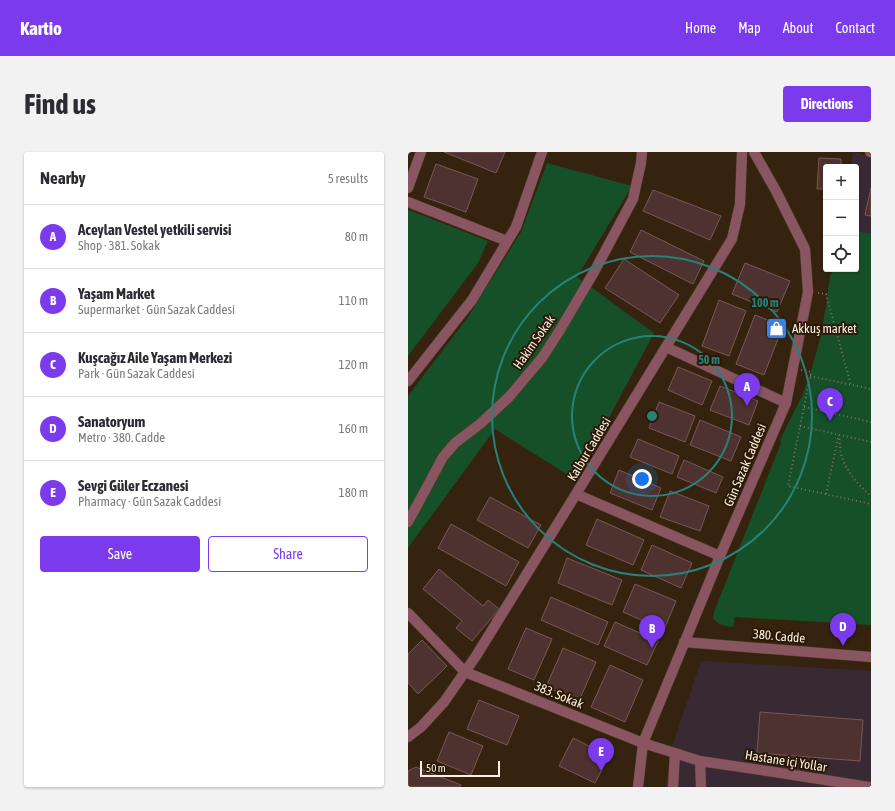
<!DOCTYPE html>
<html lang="en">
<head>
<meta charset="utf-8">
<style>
  :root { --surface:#fff; --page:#f2f2f3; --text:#2b2b33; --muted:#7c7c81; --line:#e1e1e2; --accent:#7c3aed }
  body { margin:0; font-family:"Asap Condensed",sans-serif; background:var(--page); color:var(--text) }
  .controls { position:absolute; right:12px; top:12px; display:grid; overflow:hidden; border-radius:4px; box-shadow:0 1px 3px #0004 }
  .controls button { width:36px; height:36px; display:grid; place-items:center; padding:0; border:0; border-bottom:1px solid var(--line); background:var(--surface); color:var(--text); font:20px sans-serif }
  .scale { position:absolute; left:12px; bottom:10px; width:80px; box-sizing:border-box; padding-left:4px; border:2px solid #fcf0e4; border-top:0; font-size:11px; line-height:14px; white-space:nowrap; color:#fcf0e4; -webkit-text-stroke:3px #2b1906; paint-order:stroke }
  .you { position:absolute; left:234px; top:327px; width:14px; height:14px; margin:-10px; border:3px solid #fff; border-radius:50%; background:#1a73e8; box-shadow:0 0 0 6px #1a73e833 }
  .badge { display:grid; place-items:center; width:26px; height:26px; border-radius:50%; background:var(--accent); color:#fff; font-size:13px; font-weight:700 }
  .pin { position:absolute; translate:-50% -33px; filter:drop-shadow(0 1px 2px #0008) }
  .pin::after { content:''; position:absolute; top:21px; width:14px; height:12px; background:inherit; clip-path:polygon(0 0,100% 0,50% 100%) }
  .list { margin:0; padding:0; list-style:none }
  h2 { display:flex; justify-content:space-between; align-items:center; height:52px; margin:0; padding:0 16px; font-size:17px }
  h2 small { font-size:13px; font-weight:400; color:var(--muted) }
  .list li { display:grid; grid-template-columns:26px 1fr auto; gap:12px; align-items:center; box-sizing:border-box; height:64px; padding:0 16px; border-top:1px solid var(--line) }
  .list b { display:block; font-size:15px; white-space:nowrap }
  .list p { margin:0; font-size:13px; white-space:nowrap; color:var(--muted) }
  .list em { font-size:13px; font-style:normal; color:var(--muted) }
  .actions { display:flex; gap:8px; padding:12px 16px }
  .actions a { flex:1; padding:9px 0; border:1px solid var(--accent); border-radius:4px; text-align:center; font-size:14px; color:var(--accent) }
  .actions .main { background:var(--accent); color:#fff }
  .icon { flex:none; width:22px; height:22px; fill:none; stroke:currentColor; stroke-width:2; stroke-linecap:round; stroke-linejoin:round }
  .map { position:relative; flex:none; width:463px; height:635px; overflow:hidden; border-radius:4px }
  header { display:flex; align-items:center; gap:24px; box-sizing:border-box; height:56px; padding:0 20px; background:var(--accent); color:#fff }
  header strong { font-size:19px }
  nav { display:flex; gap:22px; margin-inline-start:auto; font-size:14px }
  .intro { display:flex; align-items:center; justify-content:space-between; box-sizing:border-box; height:96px; padding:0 24px }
  h1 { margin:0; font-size:28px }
  .button { padding:10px 18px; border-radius:4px; background:var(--accent); color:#fff; font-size:14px; font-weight:700 }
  main { display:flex; gap:24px; padding:0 24px }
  aside { flex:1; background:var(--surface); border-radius:4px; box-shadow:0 1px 3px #0004 }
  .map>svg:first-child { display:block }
  .education { fill:#392934 }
  .medical { fill:#392933 }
  .green { fill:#165028 }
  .building { fill:#4e322f; stroke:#785856 }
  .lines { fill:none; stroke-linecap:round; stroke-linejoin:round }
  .minor-casing { stroke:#51402d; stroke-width:11 }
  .tertiary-casing { stroke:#51402d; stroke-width:11 }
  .path { stroke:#807160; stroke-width:2; stroke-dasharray:1 3; stroke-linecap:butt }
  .minor { stroke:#885560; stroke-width:10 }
  .tertiary { stroke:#885560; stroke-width:10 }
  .ring { fill:none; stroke:#27827a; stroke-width:2 }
  .labels { text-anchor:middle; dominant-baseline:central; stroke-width:4; stroke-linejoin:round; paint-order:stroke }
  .poi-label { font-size:13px; fill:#fcf0e4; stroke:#2b1906; text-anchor:start }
  .street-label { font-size:13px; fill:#fcf0e4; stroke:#2b1906 }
  .centre { fill:#27827a; stroke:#2b1906; stroke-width:2 }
  .ring-label { font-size:12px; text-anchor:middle; font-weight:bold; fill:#27827a; stroke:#2b1906; stroke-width:4; stroke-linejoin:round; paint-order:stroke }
</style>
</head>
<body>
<header>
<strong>Kartio</strong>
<nav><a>Home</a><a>Map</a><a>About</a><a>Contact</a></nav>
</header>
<div class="intro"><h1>Find us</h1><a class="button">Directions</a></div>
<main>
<aside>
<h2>Nearby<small>5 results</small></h2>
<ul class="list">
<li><span class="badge">A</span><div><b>Aceylan Vestel yetkili servisi</b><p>Shop · 381. Sokak</p></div><em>80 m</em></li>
<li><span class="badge">B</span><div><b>Yaşam Market</b><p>Supermarket · Gün Sazak Caddesi</p></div><em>110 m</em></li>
<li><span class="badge">C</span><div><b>Kuşcağız Aile Yaşam Merkezi</b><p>Park · Gün Sazak Caddesi</p></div><em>120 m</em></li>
<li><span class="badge">D</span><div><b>Sanatoryum</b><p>Metro · 380. Cadde</p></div><em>160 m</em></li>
<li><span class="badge">E</span><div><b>Sevgi Güler Eczanesi</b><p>Pharmacy · Gün Sazak Caddesi</p></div><em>180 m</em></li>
</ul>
<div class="actions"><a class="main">Save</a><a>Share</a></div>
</aside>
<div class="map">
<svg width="463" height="635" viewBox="0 0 463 635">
  <rect width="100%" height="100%" fill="#35230f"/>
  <!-- education -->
  <path class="education" d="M 445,0 L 463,5 L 463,82 L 448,79 L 448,15 L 443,15 Z"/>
  <!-- medical -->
  <path class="medical" d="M 293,509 L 463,519 L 463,635 L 258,635 L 262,600 Z"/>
  <!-- green -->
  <path class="green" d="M 139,11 L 224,34 L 169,125 L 246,181 L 168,328 L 87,277 L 0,396 L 0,244 L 60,165 L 113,80 Z
    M 1,58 L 80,89 L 70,111 L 0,204 L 0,59 Z
    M 448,79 L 463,82 L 463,473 L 327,465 L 325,475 C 317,474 310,473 305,466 L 306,460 L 373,291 L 372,288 L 394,244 L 403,219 L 412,187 L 418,154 L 422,125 L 425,117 L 448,117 Z"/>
  <!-- building -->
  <path class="building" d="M 36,0 L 97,0 L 88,21 Z
    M 411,6 L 433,7 L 433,15 L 418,15 L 418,37 L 409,37 Z
    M 28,12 L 70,27 L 58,60 L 16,45 Z
    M 463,36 L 463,64 L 457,63 Z
    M 245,38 L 313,64 L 302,88 L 235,59 Z
    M 233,78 L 296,109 L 285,132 L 222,100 Z
    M 216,107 L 271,143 L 252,171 L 197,136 Z
    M 337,111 L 382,129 L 369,160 L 324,142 Z
    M 311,148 L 338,159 L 321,204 L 294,194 Z
    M 347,163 L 375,174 L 356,223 L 328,212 Z
    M 270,215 L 304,229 L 294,253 L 260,238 Z
    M 312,234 L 350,249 L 341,273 L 302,258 Z
    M 251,250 L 287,264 L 277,290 L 241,276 Z
    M 292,268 L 333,285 L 323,309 L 282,293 Z
    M 230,287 L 271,304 L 264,322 L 222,305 Z
    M 276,308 L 315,325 L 308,341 L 269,325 Z
    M 211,318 L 253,336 L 244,358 L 202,341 Z
    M 262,339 L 301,354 L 292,379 L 252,365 Z
    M 82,345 L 133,373 L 120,396 L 69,368 Z
    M 189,367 L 236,388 L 225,413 L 178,393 Z
    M 43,372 L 111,410 L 98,434 L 30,396 Z
    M 244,393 L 284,411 L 273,436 L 233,418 Z
    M 159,406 L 214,428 L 204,453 L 150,431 Z
    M 31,417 L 75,454 L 80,448 L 91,457 L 64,489 L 48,476 L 54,469 L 15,437 Z
    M 227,432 L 268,449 L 256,478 L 215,460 Z
    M 143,445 L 200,470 L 190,493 L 133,468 Z
    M 207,470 L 250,489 L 239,513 L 196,494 Z
    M 118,476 L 144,487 L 126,528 L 100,517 Z
    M 14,488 L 39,514 L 10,542 L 0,531 L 0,502 Z
    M 155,496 L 188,510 L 171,549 L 138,535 Z
    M 202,513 L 235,528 L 217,570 L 183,555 Z
    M 71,548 L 111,564 L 99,593 L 59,577 Z
    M 352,560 L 455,568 L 452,609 L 349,601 Z
    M 41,580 L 75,594 L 63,623 L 29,609 Z
    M 165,586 L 201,604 L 187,631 L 151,614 Z
    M 8,615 L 53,633 L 52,635 L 0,635 L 0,619 Z"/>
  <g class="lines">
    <defs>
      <path id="minor" d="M 462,0 L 463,0
        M 0,36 L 13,0
        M 0,50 L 99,89
        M 258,195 L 378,251
        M 0,229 L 64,148 L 108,75 L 134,0
        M 168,342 L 312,404
        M 0,370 L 35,305 L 47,291 L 72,272 L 101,245 L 134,206 L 152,178 L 186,120 L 225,47 L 233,11 L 234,0
        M 0,461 L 57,520 L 235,591 L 292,609 L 379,622 L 461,635
        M 0,585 L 13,575 L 36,550 L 68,504 L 168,342 L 324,87 L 332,52 L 334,0
        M 292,609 L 293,635
        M 265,635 L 267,601"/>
      <path id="tertiary" d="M 276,490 L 463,505
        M 230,635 L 235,591 L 312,404 L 378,251 L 400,140 L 397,97 L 368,39 L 346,0"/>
    </defs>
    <!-- minor casing -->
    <use href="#minor" class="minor-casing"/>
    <!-- tertiary casing -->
    <use href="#tertiary" class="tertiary-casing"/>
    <!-- path -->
    <path class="path" d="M 410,141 L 418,142 L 443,233
      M 393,218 L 403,220 L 380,334 L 463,352
      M 402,224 L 463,237
      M 396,255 L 463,270
      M 392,274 L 463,290
      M 431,283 C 432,289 432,296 433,302 C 438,319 449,332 463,344
      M 418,342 L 430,286"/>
    <!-- minor -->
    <use href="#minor" class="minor"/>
    <!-- tertiary -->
    <use href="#tertiary" class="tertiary"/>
  </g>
  <!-- distance rings -->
  <g class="ring">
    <circle cx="244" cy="264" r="80"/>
    <circle cx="244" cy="264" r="160"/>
  </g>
  <!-- icons -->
  <defs>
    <symbol id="shop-square" viewBox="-11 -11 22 22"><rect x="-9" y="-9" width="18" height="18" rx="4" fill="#3f7fe0" stroke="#2b1906"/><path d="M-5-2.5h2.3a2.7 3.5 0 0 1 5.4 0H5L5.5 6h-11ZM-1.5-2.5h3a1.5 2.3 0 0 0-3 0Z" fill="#fff"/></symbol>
  </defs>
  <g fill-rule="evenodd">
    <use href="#shop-square" x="356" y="164" width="25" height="25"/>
  </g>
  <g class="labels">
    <!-- poi labels -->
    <g class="poi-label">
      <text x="384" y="176">Akkuş market</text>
    </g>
    <!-- street labels -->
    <g class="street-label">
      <text transform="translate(126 190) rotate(-55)">Hakim Sokak</text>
      <text transform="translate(181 297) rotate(-59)">Kalbur Caddesi</text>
      <text transform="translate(337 313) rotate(-67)">Gün Sazak Caddesi</text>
      <text transform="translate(371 484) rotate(5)">380. Cadde</text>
      <text transform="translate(151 543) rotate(22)">383. Sokak</text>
      <text transform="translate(378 609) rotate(9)">Hastane içi Yollar</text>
    </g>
  </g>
  <circle cx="244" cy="264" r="6" class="centre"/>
  <g class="ring-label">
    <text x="357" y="155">100 m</text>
    <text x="301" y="212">50 m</text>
  </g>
</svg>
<div class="controls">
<button>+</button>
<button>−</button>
<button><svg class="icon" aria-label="locate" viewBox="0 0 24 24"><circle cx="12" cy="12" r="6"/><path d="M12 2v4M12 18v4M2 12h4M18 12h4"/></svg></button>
</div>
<div class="scale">50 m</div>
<div class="you"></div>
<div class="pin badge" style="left:339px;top:254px">A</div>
<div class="pin badge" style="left:244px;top:496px">B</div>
<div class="pin badge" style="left:422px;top:269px">C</div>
<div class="pin badge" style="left:435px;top:494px">D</div>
<div class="pin badge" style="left:193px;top:619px">E</div>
</div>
</main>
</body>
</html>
